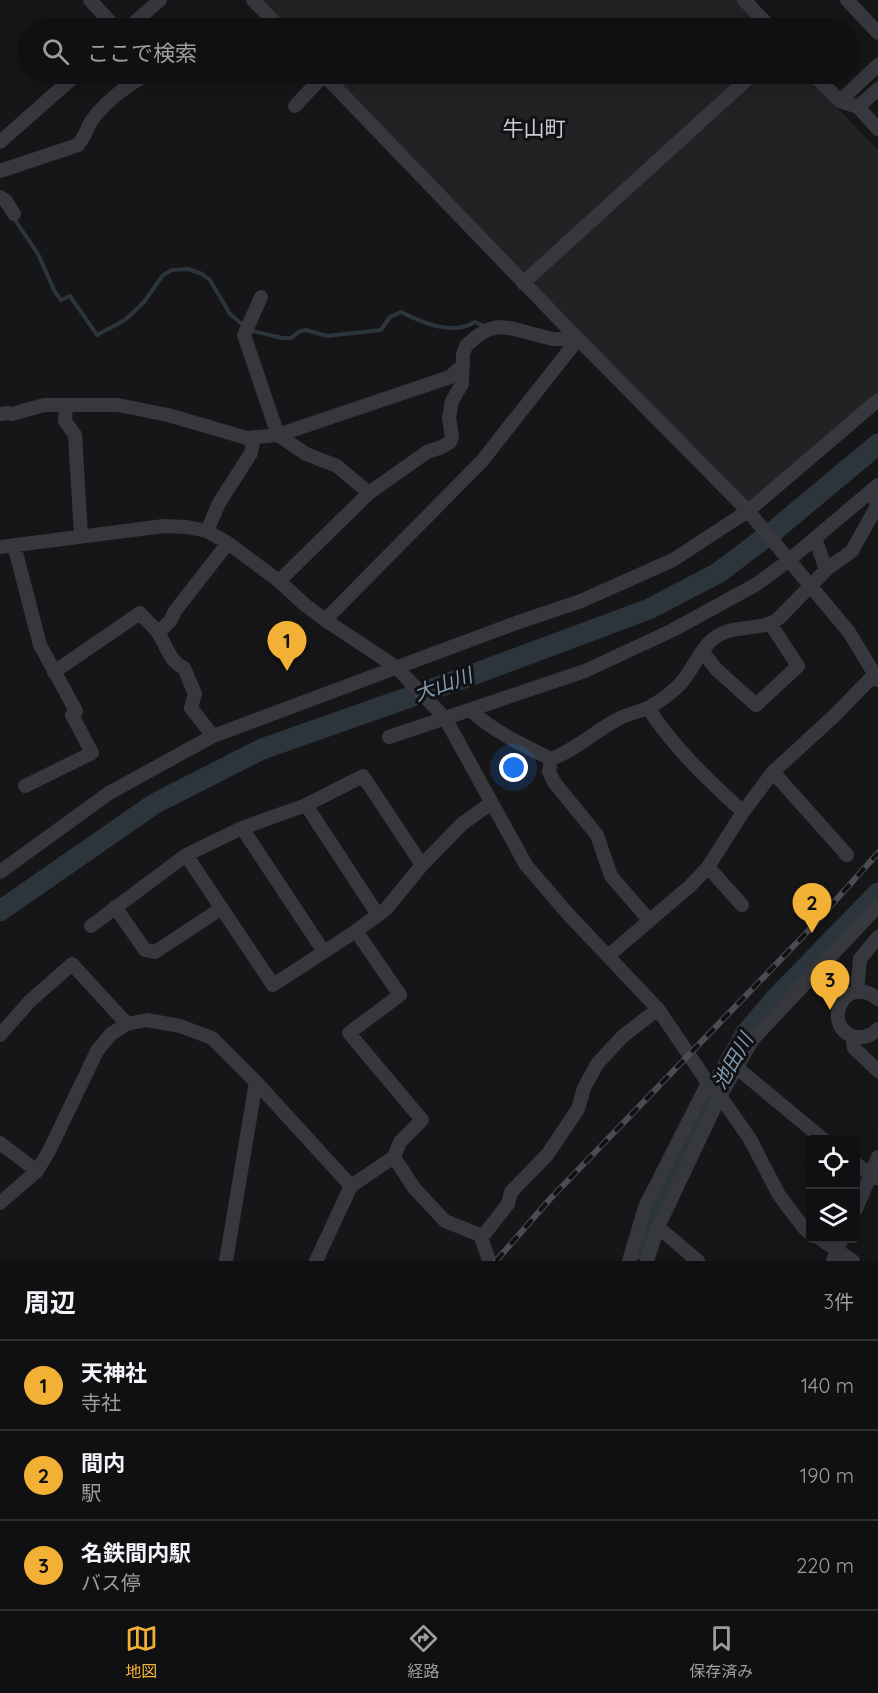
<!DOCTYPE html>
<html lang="ja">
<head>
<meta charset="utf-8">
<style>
  :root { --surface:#101012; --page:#19191b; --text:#f1f3f6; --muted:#9c9d9f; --line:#303032; --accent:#f2b134 }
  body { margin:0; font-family:Quicksand,"Noto Sans JP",sans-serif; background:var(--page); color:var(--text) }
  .controls { position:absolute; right:18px; bottom:18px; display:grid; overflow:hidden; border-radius:6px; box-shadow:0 6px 24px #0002 }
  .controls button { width:54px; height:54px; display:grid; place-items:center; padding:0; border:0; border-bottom:2px solid var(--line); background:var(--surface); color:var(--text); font:30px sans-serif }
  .you { position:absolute; left:514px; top:768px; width:21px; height:21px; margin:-15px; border:4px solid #fff; border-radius:50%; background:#1a73e8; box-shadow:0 0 0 9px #1a73e833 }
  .badge { display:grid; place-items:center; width:39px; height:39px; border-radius:50%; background:var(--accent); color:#111; font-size:20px; font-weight:700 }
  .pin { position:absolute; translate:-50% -50px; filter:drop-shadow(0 2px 3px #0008) }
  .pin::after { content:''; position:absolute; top:32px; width:21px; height:18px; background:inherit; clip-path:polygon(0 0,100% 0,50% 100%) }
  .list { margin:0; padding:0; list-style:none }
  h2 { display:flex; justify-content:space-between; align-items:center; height:78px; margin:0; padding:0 24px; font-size:26px }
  h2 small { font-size:20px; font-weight:400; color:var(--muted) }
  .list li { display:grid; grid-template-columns:39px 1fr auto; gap:18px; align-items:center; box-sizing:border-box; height:90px; padding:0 24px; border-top:2px solid var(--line) }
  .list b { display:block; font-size:22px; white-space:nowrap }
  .list p { margin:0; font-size:20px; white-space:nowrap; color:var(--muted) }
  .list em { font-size:20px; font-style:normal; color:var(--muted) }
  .icon { flex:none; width:33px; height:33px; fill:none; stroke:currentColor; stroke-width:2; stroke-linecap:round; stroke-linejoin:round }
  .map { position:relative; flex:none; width:878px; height:1261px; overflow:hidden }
  .search { position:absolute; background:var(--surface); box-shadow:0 6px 24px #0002; left:18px; right:18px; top:18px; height:66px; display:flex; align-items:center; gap:15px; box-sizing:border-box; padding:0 21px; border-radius:33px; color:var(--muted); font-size:22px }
  .sheet { height:348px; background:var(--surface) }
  nav { display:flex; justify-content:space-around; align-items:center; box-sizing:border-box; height:84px; border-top:2px solid var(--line); background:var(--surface); font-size:16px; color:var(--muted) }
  nav a { display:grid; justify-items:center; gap:3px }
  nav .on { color:var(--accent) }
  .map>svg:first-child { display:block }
  .built { fill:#222225 }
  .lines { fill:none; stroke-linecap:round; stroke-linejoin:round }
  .stream { stroke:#2c353c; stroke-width:4 }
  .river { stroke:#2c353c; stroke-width:21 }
  .minor { stroke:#37383d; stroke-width:14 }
  .rail-casing { stroke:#4a4c52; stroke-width:6 }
  .rail { stroke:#111113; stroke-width:4; stroke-dasharray:11; stroke-linecap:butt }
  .labels { text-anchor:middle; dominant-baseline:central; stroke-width:6; stroke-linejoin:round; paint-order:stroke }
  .water-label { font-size:20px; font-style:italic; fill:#7f9bb3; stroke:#111113 }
  .quarter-label { font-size:21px; fill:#c9ccd4; stroke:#111113 }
</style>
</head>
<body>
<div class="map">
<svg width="878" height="1261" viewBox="0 0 878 1261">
  <rect width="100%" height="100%" fill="#161618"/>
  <!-- built -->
  <path class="built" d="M 260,0 L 737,0 L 764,28 L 287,28 Z
    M 330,74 L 805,74 L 878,150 L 878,396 L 751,505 L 533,286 Z"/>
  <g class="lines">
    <!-- stream -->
    <path class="stream" d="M 13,217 L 38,254 L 55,292 L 61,300 L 70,296 L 97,335 L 125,320 L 144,302 L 163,275 L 172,270 L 188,269 L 202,274 L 210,280 L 230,314 L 249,330 L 282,338 L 291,338 L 300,331 L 306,330 L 327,336 L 381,330 L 390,317 L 401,312 C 423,323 452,336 475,322 L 484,326"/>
    <!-- river -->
    <path class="river" d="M 0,911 L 154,804 L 262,749 L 461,679 L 649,609 L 718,573 L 775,530 L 878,444
      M 639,1249 L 651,1210 L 703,1110 L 746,1033 L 775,999 L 878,893"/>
    <!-- minor -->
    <path class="minor" d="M 90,0 L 116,28
      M 253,0 L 280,28
      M 744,0 L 771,28
      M 847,0 L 878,33
      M 128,28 L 160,0
      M 323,74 L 578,339 L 748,511 L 849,632 L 878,680
      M 813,74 L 840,101 L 858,107 L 878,129
      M 840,101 L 878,65
      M 295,106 L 324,75
      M 858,107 L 878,89
      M 0,142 L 77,74
      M 0,171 L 78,145 C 86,136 86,129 92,120 C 105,102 127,85 147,74
      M 0,197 L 6,201 L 14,214
      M 523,283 L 753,74
      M 261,297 L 244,335 L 278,435 L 306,454 L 337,466 L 369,493
      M 66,405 L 65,421 L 75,435 L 81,535
      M 0,414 L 8,413 L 12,414 L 44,405 L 118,405 L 168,415 L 247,438 L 278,435 L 450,377 L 463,365
      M 207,531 L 219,503 L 251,453 L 254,438
      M 815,538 L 826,570
      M 14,545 L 40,645 L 76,711 L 72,715 L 92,753 L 25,786
      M 0,547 L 164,526 L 187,527 L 207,531 L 228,543 L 279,581 L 304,604 L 325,620 L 396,667 L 445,718 L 526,865 L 568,914 L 658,1009 L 708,1083 L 720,1096 L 750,1139 L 779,1195 L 804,1228 L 810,1233
      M 279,581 L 369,493 L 427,452 L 442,447 L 450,442 L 452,437 L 449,418 L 452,401 L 462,384 L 463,354 L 466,346 L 476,337 L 487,330 L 498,327 L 510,328 L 553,339 L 578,339
      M 325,620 L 482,461 L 578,339
      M 158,633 L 170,621 L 175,611 L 228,543
      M 703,652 L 716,669 L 756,705 L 798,666 L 771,625
      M 54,672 L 140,613 C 146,620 154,627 159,634 C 167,647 170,662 184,668 L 195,694 L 191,708 L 213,736
      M 648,708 C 674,748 708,780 743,812
      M 470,710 C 495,732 522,745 551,759 C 576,750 595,731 618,719 C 627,714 639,712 648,708 C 659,702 669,695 678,686 C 692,673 698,651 713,639 C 732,623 761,632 778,619 L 828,568 L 852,551 L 877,506 L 873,489
      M 389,737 L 585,671 L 673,630 L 757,584 L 788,561 L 878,485
      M 551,759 L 549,772 L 554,782 L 597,835 L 611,876 L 649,920
      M 773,772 L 847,855
      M 306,805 L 378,915
      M 242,828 L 324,952
      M 186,855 L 273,985 L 356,931 L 386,909 L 422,865 L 462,824 L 491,803
      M 708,867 L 742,905
      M 0,872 L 109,793 L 213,736 L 516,623 L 581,601 L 673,560 L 748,511 L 878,400
      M 115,907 L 145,950 L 155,952 L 222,908
      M 91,926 L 186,855 L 242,828 L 306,805 L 363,776 L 422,865
      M 608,956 L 690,886 L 708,867 L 743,812 L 773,772 L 834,716 L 875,674
      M 857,992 L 860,959 L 878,937
      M 878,999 C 843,971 820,1029 856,1037 C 865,1038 872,1035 878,1029
      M 0,1035 L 29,1002 L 72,964 L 127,1024
      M 852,1036 L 854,1048 L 878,1071
      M 736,1067 L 824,1140
      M 256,1082 L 351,1186 L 316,1261
      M 0,1143 L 37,1171
      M 394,1157 L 414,1188 L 445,1221 L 480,1235 L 486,1232 L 508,1204 L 511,1192 L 547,1155 L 578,1109 L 584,1088 L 597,1064 L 623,1036 L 658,1009
      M 856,1164 L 876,1178
      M 351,1186 L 394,1157 L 400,1142 L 422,1120 L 349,1033 L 400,995 L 356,931
      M 0,1203 L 37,1171 L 49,1151 L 97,1051 L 111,1034 L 127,1024 L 147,1020 L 180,1026 L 212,1038 L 256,1082 L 226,1261
      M 856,1209 L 878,1157
      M 658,1227 L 698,1261
      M 480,1235 L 489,1260
      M 819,1238 L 853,1261
      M 629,1261 L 645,1207 L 708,1083
      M 647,1261 L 658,1227 L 720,1096 L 753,1039 L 878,906
      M 833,1261 L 842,1238"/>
    <defs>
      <path id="rail" d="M 496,1261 L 550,1199 L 809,930 L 878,853"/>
    </defs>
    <!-- rail casing -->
    <use href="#rail" class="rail-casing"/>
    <!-- rail -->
    <use href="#rail" class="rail"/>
  </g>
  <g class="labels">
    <!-- water labels -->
    <g class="water-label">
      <text transform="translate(443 684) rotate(-20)">大山川</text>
      <text transform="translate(732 1061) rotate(-60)">池田川</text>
    </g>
    <!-- quarter labels -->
    <g class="quarter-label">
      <text x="534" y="128">牛山町</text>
    </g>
  </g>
</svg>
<div class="controls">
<button><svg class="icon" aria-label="locate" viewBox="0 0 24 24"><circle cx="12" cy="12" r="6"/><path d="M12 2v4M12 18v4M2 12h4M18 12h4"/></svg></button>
<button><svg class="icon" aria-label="layers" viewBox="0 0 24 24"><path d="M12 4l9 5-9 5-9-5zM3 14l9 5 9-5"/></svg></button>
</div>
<div class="you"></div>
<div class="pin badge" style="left:287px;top:671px">1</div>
<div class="pin badge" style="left:812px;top:933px">2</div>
<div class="pin badge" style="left:830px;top:1010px">3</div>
<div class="search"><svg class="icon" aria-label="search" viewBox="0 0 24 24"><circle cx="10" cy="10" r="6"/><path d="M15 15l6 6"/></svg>ここで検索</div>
</div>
<section class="sheet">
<h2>周辺<small>3件</small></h2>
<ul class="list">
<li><span class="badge">1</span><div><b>天神社</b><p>寺社</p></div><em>140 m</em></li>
<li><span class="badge">2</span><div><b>間内</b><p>駅</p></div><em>190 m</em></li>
<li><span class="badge">3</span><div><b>名鉄間内駅</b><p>バス停</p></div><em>220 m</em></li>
</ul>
</section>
<nav>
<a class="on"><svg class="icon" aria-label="map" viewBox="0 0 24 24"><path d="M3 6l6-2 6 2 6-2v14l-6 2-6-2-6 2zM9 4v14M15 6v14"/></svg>地図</a>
<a><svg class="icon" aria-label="directions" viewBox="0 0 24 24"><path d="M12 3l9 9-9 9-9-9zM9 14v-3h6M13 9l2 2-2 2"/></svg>経路</a>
<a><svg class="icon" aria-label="saved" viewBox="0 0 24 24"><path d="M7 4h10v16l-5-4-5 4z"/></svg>保存済み</a>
</nav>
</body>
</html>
